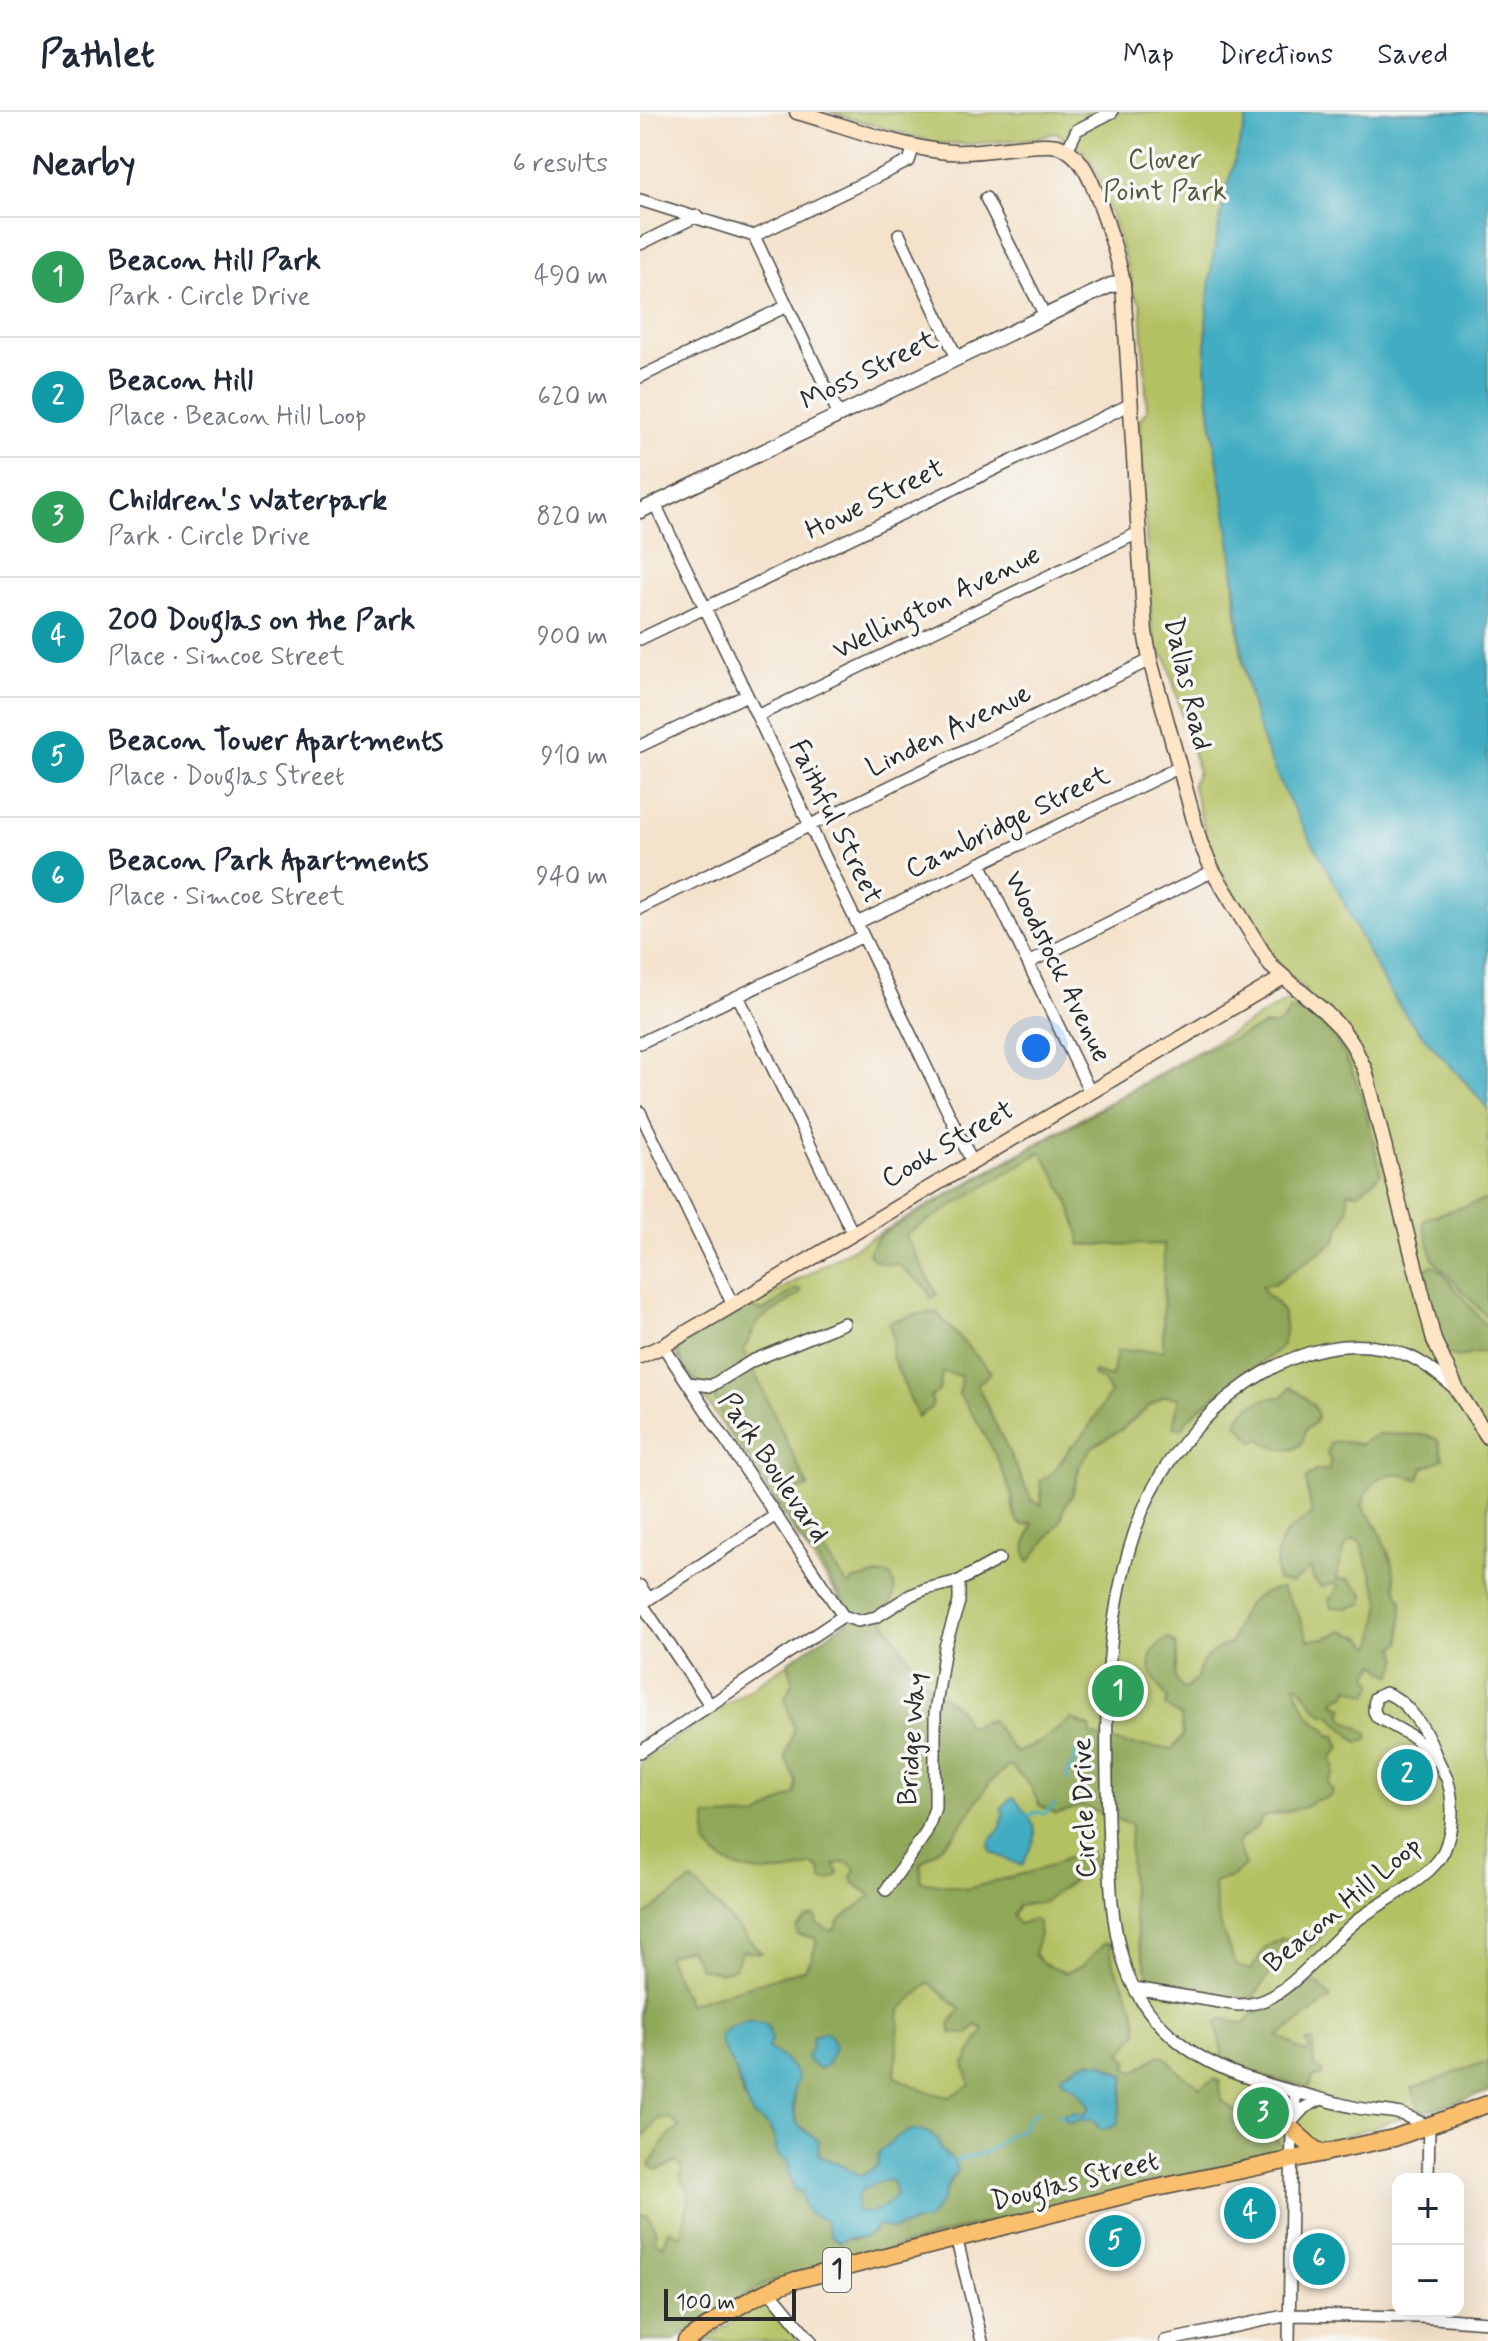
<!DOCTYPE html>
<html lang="en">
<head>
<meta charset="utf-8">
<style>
  :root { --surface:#fff; --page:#f6f6f7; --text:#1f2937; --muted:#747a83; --line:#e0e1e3; --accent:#b45309 }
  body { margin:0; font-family:Mynerve,sans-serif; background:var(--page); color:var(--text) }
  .controls { position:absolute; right:24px; bottom:24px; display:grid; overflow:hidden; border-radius:16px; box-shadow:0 8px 32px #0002 }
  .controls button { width:72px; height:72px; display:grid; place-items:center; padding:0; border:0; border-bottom:2px solid var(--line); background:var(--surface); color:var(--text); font:40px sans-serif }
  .scale { position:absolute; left:24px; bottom:20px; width:132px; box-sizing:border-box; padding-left:8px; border:4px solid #2b2b2b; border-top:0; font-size:22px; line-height:28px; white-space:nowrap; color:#2b2b2b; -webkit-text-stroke:6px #f6f6f2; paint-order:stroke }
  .you { position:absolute; left:396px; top:936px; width:28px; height:28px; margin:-20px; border:6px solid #fff; border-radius:50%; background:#1a73e8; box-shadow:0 0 0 12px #1a73e833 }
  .badge { display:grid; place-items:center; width:52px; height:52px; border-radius:50%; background:var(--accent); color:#fff; font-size:26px; font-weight:700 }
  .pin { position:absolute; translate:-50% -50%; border:4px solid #fff; box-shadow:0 2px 8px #0006 }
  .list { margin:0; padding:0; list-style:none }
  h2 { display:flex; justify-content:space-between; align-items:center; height:104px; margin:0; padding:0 32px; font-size:34px }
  h2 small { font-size:26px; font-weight:400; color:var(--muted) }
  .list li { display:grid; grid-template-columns:52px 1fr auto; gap:24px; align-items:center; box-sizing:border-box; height:120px; padding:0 32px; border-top:2px solid var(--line) }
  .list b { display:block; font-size:30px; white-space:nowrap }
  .list p { margin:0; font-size:26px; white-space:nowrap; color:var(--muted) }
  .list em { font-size:26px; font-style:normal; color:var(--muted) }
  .map { position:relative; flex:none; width:848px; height:2229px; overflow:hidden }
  header { display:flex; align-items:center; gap:48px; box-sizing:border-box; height:112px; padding:0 40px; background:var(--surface); border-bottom:2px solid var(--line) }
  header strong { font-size:38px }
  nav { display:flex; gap:44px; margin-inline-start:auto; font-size:28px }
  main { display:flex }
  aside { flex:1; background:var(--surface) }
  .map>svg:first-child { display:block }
  .green { fill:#b4c163; stroke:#707647; stroke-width:2 }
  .forest { fill:#8fa759; stroke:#5d6942; stroke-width:2; fill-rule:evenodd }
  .water { fill:#43adc2; stroke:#376c76; stroke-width:2; fill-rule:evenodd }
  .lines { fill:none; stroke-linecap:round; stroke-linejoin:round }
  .stream { stroke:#43adc2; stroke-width:3 }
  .minor-casing { stroke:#494643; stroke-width:14 }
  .tertiary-casing { stroke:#494643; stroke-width:17 }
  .secondary-casing { stroke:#494643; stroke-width:17 }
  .primary-casing { stroke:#494643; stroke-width:19 }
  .minor { stroke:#fff; stroke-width:11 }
  .tertiary { stroke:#fff; stroke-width:14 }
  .secondary { stroke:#fde5c5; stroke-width:14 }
  .primary { stroke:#f9bf6d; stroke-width:16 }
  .labels { text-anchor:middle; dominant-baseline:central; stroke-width:7; stroke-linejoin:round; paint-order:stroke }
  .shield { fill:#f6f6f2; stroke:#686867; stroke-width:2 }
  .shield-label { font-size:26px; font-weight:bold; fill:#2b2b2b }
  .park-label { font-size:28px; fill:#54583c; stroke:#f6f6f2 }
  .street-label { font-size:28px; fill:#2b2b2b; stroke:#f6f6f2 }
</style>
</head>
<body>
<header>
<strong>Pathlet</strong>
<nav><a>Map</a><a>Directions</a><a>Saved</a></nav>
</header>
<main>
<aside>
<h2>Nearby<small>6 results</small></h2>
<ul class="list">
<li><span class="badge" style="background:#2e9e5b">1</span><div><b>Beacon Hill Park</b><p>Park · Circle Drive</p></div><em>490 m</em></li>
<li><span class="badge" style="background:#0f9aa8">2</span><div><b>Beacon Hill</b><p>Place · Beacon Hill Loop</p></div><em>620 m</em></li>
<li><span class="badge" style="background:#2e9e5b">3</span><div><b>Children's Waterpark</b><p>Park · Circle Drive</p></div><em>820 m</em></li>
<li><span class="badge" style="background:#0f9aa8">4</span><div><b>200 Douglas on the Park</b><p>Place · Simcoe Street</p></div><em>900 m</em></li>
<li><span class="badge" style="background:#0f9aa8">5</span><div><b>Beacon Tower Apartments</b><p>Place · Douglas Street</p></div><em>910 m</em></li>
<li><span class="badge" style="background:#0f9aa8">6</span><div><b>Beacon Park Apartments</b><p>Place · Simcoe Street</p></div><em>940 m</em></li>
</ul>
</aside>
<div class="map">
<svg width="848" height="2229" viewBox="0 0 848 2229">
  <rect width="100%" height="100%" fill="#f6f6f2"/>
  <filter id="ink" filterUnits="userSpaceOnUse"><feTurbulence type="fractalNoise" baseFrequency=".0125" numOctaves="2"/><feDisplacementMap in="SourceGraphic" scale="16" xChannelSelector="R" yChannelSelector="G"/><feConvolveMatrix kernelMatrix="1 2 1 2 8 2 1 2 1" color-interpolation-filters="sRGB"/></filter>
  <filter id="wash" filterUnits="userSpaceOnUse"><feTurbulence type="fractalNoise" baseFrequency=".006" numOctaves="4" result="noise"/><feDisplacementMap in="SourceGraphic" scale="32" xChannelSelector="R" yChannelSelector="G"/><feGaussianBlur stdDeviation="1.8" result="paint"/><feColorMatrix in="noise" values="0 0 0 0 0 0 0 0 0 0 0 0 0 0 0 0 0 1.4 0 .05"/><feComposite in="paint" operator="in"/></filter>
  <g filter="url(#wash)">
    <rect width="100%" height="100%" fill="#f4e2cb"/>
    <!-- green -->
    <path class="green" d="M 188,0 L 306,0 L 337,3 L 352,0 L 609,0 C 587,78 565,156 566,238 C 566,298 581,358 589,418 C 597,475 595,536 612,592 C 630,655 663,710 693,768 C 711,804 727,842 748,876 C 775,922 816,956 848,997 L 848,1978 L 684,2031 L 618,2039 L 488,2076 L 169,2159 L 0,2229 L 0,1650 L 214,1508 L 33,1239 L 666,878 L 648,863 L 631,843 L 578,753 L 568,732 L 552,672 L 558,660 L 527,548 L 515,535 L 511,505 L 499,308 L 507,298 L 501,192 L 491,179 L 491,167 C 482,140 460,55 442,38 C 434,31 426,30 416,20 L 403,25 L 379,28 L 328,32 L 297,31 Z
      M 126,2188 L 146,2211 L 158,2229 L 64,2229 Z"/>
    <!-- forest -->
    <path class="forest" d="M 650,898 C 712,904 729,1014 741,1062 L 719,1081 L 708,1080 L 708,1097 L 694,1130 L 634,1172 L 622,1174 L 627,1184 C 646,1193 651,1221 638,1238 L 564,1292 L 547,1308 L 543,1316 L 533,1315 L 539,1286 L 525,1284 L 512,1292 L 481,1318 L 452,1335 L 440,1353 L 432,1384 L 426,1392 L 420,1410 L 389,1450 C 381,1434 388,1427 393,1411 C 386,1413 382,1415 377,1409 C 371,1400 374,1388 370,1378 C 359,1348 339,1308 319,1283 L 321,1264 L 302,1260 L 299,1279 L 290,1285 L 293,1290 L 290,1297 L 278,1305 L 251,1242 L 253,1227 L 249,1210 L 279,1202 L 296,1200 L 351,1260 L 337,1273 L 392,1389 L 402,1393 L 400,1369 L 414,1360 L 430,1336 L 445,1321 L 470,1281 L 464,1270 L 453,1263 L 454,1260 L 472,1265 L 477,1239 L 523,1238 L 524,1132 L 441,1133 C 435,1097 420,1070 401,1040 L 265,1123 L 297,1182 L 291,1187 L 287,1176 L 257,1152 C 245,1153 236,1152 229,1142 C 231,1133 235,1127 242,1122 L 556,942 L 626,913 C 639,915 645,910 650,898 Z
      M 844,1088 L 848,1090 L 848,1206 L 793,1147 L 783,1110 L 787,1106 Z
      M 793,1153 L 801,1159 L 848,1216 L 848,1239 L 818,1245 L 808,1242 L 797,1219 L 781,1168 L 787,1156 Z
      M 156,1177 L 161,1178 L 160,1182 L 118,1209 L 104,1238 L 168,1375 L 147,1384 L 208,1474 L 211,1472 L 213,1468 C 230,1466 232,1461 251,1464 C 260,1478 250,1495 244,1508 L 285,1570 L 318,1596 L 328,1615 L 351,1608 L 376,1641 L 402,1629 L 431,1607 L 450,1615 L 451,1623 L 485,1632 L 532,1637 L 543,1624 L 541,1605 L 525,1594 L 528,1587 C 511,1563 497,1545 528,1526 L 535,1531 C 536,1536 538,1541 537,1546 C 537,1561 530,1565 544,1578 L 557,1567 C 559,1547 573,1537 591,1531 C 600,1500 607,1482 641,1476 L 657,1499 L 668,1528 L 686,1526 L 702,1519 L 721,1525 L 731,1534 L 734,1531 L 741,1490 L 721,1432 L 716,1427 L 706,1432 C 703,1445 697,1456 697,1468 L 708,1467 L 724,1482 L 723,1492 L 707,1496 L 691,1495 L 689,1487 L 694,1483 L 698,1473 L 693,1472 L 681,1475 L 673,1467 L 670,1456 L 652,1471 L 637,1469 C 634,1431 640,1422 672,1403 L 666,1367 L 675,1359 L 689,1358 L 690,1347 L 687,1343 L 690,1332 L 696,1329 L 720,1332 L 738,1322 L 787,1323 L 798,1328 L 803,1347 L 783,1356 L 779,1367 C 771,1366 760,1361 752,1362 C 735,1364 726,1379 722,1394 L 737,1414 L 753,1453 L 756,1477 L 762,1488 L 761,1530 L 755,1535 L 759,1547 L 752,1564 L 736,1552 L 728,1564 L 734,1572 L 728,1583 L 709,1576 L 707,1582 L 696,1586 L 694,1591 L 704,1596 L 701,1601 L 706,1609 L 728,1621 L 728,1627 L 718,1631 L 690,1603 L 685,1603 L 676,1596 L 658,1572 L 655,1573 C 661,1590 668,1609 686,1617 L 689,1623 L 695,1624 L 700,1636 L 692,1645 L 695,1659 L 688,1671 L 693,1680 L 688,1686 L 675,1688 L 665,1695 L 623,1705 C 614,1723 608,1718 597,1731 L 605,1754 L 592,1765 L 574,1770 C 575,1799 584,1829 597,1854 L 611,1858 L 625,1836 L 642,1826 L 653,1827 L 676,1817 L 684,1821 L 675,1832 L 633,1857 L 614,1884 L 609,1886 L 589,1886 L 577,1879 L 511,1869 C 491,1817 488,1767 491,1713 L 443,1694 L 416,1702 L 399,1693 L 390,1673 L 370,1653 L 351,1669 L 314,1723 L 281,1752 L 280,1769 L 327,1777 L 408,1755 L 447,1737 L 457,1751 L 404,1790 L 378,1794 L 373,1804 L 379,1812 L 393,1807 L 398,1810 L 400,1822 L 394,1842 L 403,1852 L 426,1861 L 442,1854 L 464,1832 L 470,1831 L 473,1851 L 494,1895 L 498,1920 L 481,1942 L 489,1949 L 486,1956 L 495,1960 L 519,1943 C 532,1947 533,1957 544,1964 C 551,1969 554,1967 559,1976 L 575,1967 L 579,1969 L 582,1988 L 603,2006 L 625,2017 L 647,2038 L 315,2118 L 121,2173 L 33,2229 L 0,2229 L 0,2103 L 8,2102 L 16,2119 L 15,2130 L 23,2134 L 29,2118 L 42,2124 L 49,2084 L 48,2078 L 40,2066 L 42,2056 L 36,2050 L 17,2058 L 10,2053 L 25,2028 L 40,2015 L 31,2007 L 18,2007 L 0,2030 L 0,1807 L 52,1768 L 122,1841 L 102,1839 L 95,1856 L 81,1861 L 60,1856 L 49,1836 L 27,1844 L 48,1892 L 165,1857 L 172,1846 L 177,1828 L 172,1825 L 158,1823 L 156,1817 L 167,1806 L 174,1804 L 177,1806 L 176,1811 L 190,1819 L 195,1817 L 198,1809 L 231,1784 L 214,1771 L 211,1765 L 215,1758 C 211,1749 202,1749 194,1753 L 199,1761 L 197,1764 L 188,1769 L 182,1768 L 180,1757 L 172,1753 C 152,1763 105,1763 85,1750 C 78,1746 72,1738 66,1733 L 66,1705 L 118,1704 L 155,1681 L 156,1669 L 145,1645 L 154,1618 L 145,1586 L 153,1569 L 148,1550 L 207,1510 L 207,1495 L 175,1443 L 170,1440 L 114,1359 L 111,1349 L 85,1310 L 72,1280 L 64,1272 L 53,1267 L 43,1255 L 38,1240 L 43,1232 L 108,1195 L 123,1199 ZM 289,1871 L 321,1897 L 309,1912 L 311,1921 L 328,1922 L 336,1913 L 344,1917 L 324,1952 L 330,1973 L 310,1985 L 287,1980 L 255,1965 L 260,1898 ZM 109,1909 L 123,1912 L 128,1921 L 128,1936 L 135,1940 L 154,1971 L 155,2006 L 159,2013 L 174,2025 L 180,2045 C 193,2048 209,2058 221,2064 L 237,2054 L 299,2036 C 305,2042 312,2045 316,2052 L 314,2064 C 308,2069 309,2074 305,2080 C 292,2098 274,2119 248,2116 C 244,2115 241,2113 237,2113 L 233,2121 C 225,2124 215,2129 207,2126 C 192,2121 174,2096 163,2085 L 162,2081 L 153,2078 L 149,2051 L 135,2036 L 135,2027 L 128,2013 L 123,2011 L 103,1985 L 97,1963 L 88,1945 L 89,1916 ZM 463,1951 L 485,1964 L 479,2006 L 457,2014 L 454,2008 L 438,2008 L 430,2011 L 446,2001 L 450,1994 L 436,1977 L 422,1968 L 424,1962 L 441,1952 Z
      M 650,1275 C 664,1284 693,1302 666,1317 C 664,1321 664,1326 662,1330 C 654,1344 629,1336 621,1327 L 614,1330 L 596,1310 C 607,1292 622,1285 642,1285 Z
      M 663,1870 L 680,1873 L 691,1886 L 638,1925 L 650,1930 L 657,1937 L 666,1940 L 670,1938 L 666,1930 L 673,1929 L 674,1954 L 675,1956 L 683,1959 L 681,1964 L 673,1965 L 669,1975 L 606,1961 L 584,1950 L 576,1911 L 581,1907 L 605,1912 L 613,1902 L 643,1887 Z
      M 848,1950 L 848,1980 L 781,2001 L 772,1976 C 798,1969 822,1956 848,1950 Z
      M 246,2068 L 253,2070 L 256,2083 C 246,2096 234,2104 217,2099 C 212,2077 229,2074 246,2068 Z"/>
    <!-- water -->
    <path class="water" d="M 609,0 L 848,0 L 848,997 C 818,957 778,925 751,881 C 728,846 712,805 693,768 C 667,720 637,673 620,621 C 600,561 599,498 591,436 C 583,370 566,304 566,238 C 565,157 585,76 609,0 Z
      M 375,1686 C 386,1705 404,1714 390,1737 C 386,1743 386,1749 382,1754 L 351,1740 L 349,1731 L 361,1715 L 362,1707 L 364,1703 L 361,1697 L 370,1687 Z
      M 109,1909 L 124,1911 L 130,1918 L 129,1921 L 132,1926 L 128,1936 C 140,1943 153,1952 158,1967 C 152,1975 152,2004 158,2012 C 163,2019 172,2023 179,2029 L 178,2039 L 180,2045 C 193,2048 209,2058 221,2064 L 237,2054 L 239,2041 C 259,2021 274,2008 299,2028 C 299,2038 304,2043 313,2047 L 317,2059 L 310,2067 L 301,2090 L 287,2109 L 280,2109 L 253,2117 L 237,2113 C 225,2134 215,2119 200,2130 L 191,2125 L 186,2109 L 168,2101 L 163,2090 L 162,2081 L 152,2076 L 153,2072 L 148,2060 L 149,2051 L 137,2042 C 135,2033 136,2022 129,2015 C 125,2010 117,2008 112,2003 C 105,1989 102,1974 96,1960 C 84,1932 62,1921 109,1909 ZM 246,2068 L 253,2070 L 256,2082 C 246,2095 234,2104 217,2099 C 212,2077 229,2074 246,2068 Z
      M 183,1920 L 190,1922 L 195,1936 L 187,1953 L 180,1957 L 170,1951 L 167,1944 L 171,1939 L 173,1925 Z
      M 450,1949 L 457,1951 L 463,1951 L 485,1965 L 477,2013 L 463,2018 L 457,2014 L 454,2008 L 438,2008 L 430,2011 L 422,2005 L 425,2002 L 436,2000 L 444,2003 L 450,1994 L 436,1977 L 422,1968 L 421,1964 L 441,1952 Z"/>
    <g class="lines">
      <!-- stream -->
      <path class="stream" d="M 427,1668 L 429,1657 L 435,1650 L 435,1640
        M 387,1704 L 397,1700 L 405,1702 L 415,1692
        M 416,2002 L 422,2005
        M 315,2050 C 326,2043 335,2044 347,2040 C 360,2034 366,2021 381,2018 L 390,2004 L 399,1999"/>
    </g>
  </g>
  <g filter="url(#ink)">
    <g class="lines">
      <defs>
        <path id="minor" d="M 427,38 L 437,18 L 472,0
          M 346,86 L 405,204
          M 0,88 L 114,124 L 269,49 L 274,34
          M 259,122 L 317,246
          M 114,124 L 199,303
          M 0,132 L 57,104
          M 0,265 L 147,194
          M 15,392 L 332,1050
          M 0,527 L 491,292
          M 117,604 L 498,421
          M 0,634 L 107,583
          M 340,751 L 450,980
          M 0,796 L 510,548
          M 217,811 L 540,655
          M 388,851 L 573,759
          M 98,884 L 212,1120
          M 0,931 L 223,824
          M 0,1000 L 93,1193
          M 23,1234 L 203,1504
          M 48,1271 L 71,1274 L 112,1249 L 204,1211
          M 0,1474 L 9,1487
          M 2,1492 L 70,1593
          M 0,1493 L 136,1403
          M 203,1504 L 218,1509 L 236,1505 L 271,1483 L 286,1477 L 319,1469 L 359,1447
          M 0,1640 L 203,1504
          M 246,1778 L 286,1721 L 295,1696 L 295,1600 L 305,1535 L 319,1490 L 319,1469
          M 494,1876 L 598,1893 C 611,1893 621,1891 633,1884 C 666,1864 688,1831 719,1807 C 742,1789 792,1766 804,1739 C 813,1717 815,1690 807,1667 C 803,1658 798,1649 794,1639 C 788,1620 765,1586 745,1581 L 735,1586 L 734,1599 L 737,1605 L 773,1625 L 797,1648
          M 625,1974 L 639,1988 L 652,2011
          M 653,2008 L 664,1996 L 681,1987
          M 788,2067 L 789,2014 C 779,2010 770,2005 761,2002 C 747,1998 732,1999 718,1996 C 698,1992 679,1986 659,1981 C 614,1969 567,1956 532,1924 C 509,1904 491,1877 483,1848 C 469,1803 470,1755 468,1708 C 465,1605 463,1498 502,1400 C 539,1307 659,1201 766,1243 C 785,1250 800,1265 816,1277
          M 316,2125 L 342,2229
          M 128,2177 L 171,2229
          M 525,2229 L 649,2203 L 780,2205 L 848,2210
          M 649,2229 L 652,2012 L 656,1980"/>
        <path id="tertiary" d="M 0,399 L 405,204 L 471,173 L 483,172"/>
        <path id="secondary" d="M 157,0 C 203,13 251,32 299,39 C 336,44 373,32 409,33 C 422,33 433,41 440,50 C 456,70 479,146 483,172 L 505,520 L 510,548 L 560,730 L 573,759 L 631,854 L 685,900 L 701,916 L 713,933 L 725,958 L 794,1228 L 817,1278 L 848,1325
          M 0,1244 L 23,1234 L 83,1199 L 642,866"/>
        <path id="primary" d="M 652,2017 L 673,2036 L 684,2042
          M 46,2229 C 81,2205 115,2181 156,2168 L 493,2081 L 754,2026 L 848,1992"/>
      </defs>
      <!-- minor casing -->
      <use href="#minor" class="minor-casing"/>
      <!-- tertiary casing -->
      <use href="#tertiary" class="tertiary-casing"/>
      <!-- secondary casing -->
      <use href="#secondary" class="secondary-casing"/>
      <!-- primary casing -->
      <use href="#primary" class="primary-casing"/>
      <!-- minor -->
      <use href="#minor" class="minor"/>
      <!-- tertiary -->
      <use href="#tertiary" class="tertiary"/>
      <!-- secondary -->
      <use href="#secondary" class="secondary"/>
      <!-- primary -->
      <use href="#primary" class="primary"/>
    </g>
  </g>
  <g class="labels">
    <!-- shield labels -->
    <rect class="shield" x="183" y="2136" width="28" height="44" rx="6"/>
    <g class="shield-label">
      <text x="197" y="2158">1</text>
    </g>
    <!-- park labels -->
    <g class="park-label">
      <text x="525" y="48">Clover<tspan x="525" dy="32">Point Park</tspan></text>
    </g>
    <!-- street labels -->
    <g class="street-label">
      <text transform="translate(229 259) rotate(-26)">Moss Street</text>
      <text transform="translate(235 388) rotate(-26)">Howe Street</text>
      <text transform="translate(297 491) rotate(-26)">Wellington Avenue</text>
      <text transform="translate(547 572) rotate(77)">Dallas Road</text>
      <text transform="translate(309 619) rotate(-26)">Linden Avenue</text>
      <text transform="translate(195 710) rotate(64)">Faithful Street</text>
      <text transform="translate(368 711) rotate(-26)">Cambridge Street</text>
      <text transform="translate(417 855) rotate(64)">Woodstock Avenue</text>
      <text transform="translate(308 1033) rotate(-30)">Cook Street</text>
      <text transform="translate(133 1356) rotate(56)">Park Boulevard</text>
      <text transform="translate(273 1627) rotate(-86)">Bridge Way</text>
      <text transform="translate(445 1696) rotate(-92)">Circle Drive</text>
      <text transform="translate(703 1793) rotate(-40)">Beacon Hill Loop</text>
      <text transform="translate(435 2070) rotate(-14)">Douglas Street</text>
    </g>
  </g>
</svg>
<div class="controls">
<button>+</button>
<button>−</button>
</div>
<div class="scale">100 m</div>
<div class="you"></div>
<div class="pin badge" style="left:478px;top:1579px;background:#2e9e5b">1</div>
<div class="pin badge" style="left:767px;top:1663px;background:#0f9aa8">2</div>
<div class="pin badge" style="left:623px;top:2001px;background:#2e9e5b">3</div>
<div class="pin badge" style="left:610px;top:2101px;background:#0f9aa8">4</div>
<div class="pin badge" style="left:475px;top:2129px;background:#0f9aa8">5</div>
<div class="pin badge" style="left:679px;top:2147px;background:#0f9aa8">6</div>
</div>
</main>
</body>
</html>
